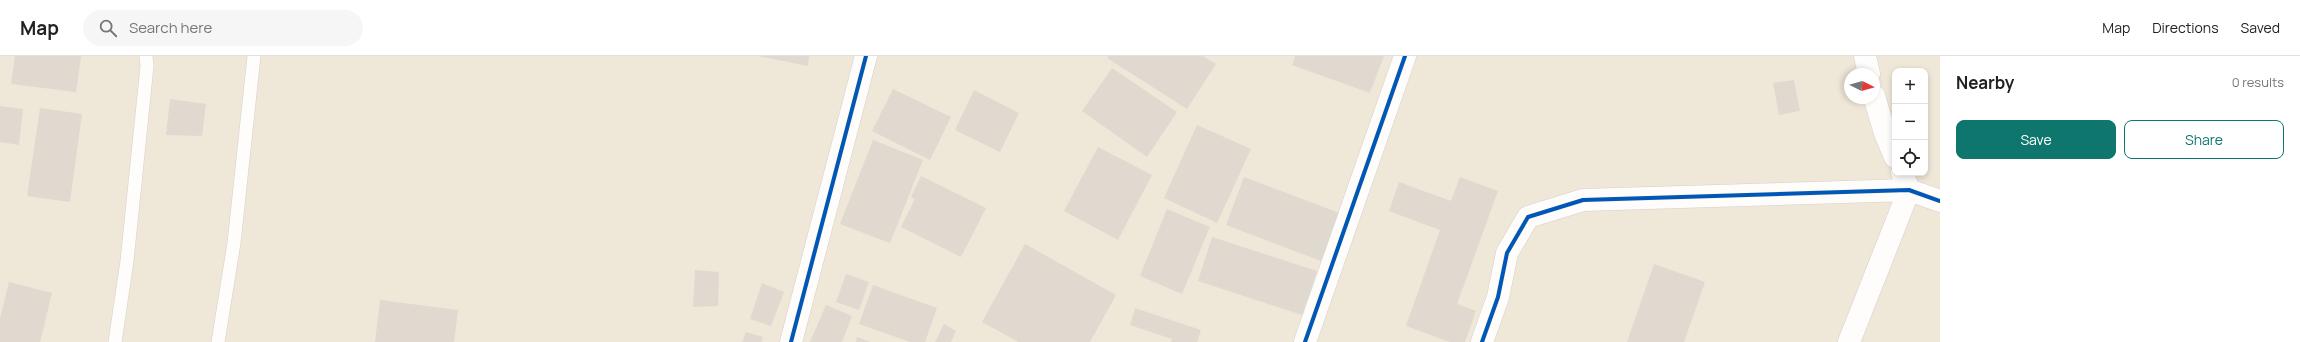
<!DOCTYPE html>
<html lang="en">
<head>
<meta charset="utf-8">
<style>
  :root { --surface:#fff; --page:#f6f6f6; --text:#222; --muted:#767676; --line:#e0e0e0; --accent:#0f766e }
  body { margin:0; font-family:Manrope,sans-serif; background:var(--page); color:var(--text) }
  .controls { position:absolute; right:12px; top:12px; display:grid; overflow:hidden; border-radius:8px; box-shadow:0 2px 6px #0003 }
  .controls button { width:36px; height:36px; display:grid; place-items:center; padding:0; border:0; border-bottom:1px solid var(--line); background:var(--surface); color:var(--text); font:20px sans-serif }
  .compass { position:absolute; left:1844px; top:12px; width:36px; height:36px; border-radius:50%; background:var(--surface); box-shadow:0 2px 6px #0003; rotate:95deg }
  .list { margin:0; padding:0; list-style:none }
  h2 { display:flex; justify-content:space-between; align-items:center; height:52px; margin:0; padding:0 16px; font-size:17px }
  h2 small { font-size:13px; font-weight:400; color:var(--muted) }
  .actions { display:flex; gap:8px; padding:12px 16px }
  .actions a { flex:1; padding:9px 0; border:1px solid var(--accent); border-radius:8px; text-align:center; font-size:14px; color:var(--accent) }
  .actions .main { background:var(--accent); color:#fff }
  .icon { flex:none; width:22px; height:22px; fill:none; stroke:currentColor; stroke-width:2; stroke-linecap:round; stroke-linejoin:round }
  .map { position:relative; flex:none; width:1940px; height:286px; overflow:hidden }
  header { display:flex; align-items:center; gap:24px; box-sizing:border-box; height:56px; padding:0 20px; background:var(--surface); border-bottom:1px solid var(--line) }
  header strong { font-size:19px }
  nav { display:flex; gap:22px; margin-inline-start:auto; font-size:14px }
  .search { width:280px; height:36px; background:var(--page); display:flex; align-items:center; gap:10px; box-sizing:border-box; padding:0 14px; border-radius:22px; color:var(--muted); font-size:15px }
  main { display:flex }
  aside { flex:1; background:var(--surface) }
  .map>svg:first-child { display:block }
  .residential { fill:#efe7d8; fill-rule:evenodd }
  .building { fill:#dfd9d0 }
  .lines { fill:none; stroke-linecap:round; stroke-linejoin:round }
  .lane-casing { stroke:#d5d0c8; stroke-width:14 }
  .street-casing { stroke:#d5d0c8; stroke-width:23 }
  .lane { stroke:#fefdfc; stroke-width:13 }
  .street { stroke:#fefdfc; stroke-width:22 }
  .cycleway-casing { stroke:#fef9eb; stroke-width:6 }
  .cycleway { stroke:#0057b8; stroke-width:4 }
</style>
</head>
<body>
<header>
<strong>Map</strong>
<div class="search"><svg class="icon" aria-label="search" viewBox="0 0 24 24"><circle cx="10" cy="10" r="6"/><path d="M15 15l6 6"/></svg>Search here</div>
<nav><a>Map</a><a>Directions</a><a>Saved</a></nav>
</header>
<main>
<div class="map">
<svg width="1940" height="286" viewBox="0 0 1940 286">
  <rect width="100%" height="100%" fill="#f6f3ea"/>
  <!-- residential -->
  <path class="residential" d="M 0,0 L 1940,0 L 1940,286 L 0,286 ZM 1895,15 L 1925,15 L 1925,117 L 1895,117 ZM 1850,18 L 1874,18 L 1874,42 L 1850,42 Z"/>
  <!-- building -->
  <path class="building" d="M 15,0 L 81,0 L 76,36 L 11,28 Z
    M 758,0 L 809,0 L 808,10 Z
    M 1109,0 L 1203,0 L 1216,8 L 1187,53 L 1107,2 Z
    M 1295,0 L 1384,0 L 1370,37 L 1292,9 Z
    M 1112,12 L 1177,56 L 1147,101 L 1082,55 Z
    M 1794,24 L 1800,55 L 1779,59 L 1773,27 Z
    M 893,33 L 951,61 L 930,104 L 872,75 Z
    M 974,34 L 1019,57 L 1000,96 L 955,74 Z
    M 170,43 L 206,48 L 202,80 L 166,79 Z
    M 0,50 L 23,53 L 19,89 L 0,86 Z
    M 40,52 L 82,58 L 70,146 L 27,140 Z
    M 1197,69 L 1251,93 L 1217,167 L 1164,142 Z
    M 873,84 L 923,104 L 890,187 L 840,168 Z
    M 1098,91 L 1152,119 L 1118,184 L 1064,155 Z
    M 921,120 L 986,152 L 961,201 L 901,171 L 915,143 L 911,141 Z
    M 1244,121 L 1339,157 L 1321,205 L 1226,169 Z
    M 1460,121 L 1498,135 L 1457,248 L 1476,255 L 1465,286 L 1450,286 L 1406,270 L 1440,174 L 1389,155 L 1399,126 L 1451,145 Z
    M 1167,153 L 1210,171 L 1182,238 L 1140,220 Z
    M 1212,181 L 1317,215 L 1302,259 L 1198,225 Z
    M 1025,188 L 1116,239 L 1090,286 L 1019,286 L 982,266 Z
    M 1654,208 L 1705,226 L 1684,286 L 1627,286 Z
    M 695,214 L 719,216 L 718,250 L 693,251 Z
    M 846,218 L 869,226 L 859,254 L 836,246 Z
    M 9,226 L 52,237 L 40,286 L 0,286 L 0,262 Z
    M 762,227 L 784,236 L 771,270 L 750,263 Z
    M 873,229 L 937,252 L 925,286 L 910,286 L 859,268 Z
    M 380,244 L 458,254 L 454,286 L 375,286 Z
    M 826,249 L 852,260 L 842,286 L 810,286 Z
    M 1135,252 L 1201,274 L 1197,286 L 1171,286 L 1172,283 L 1130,269 Z
    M 944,268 L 956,275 L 951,286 L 935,286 Z
    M 746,276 L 763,281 L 762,286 L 742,286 Z
    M 857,281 L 871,286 L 856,286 Z"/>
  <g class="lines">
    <defs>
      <path id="lane" d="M 115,286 L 127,205 L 147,10 L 146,0
        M 218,286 L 234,187 L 254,0"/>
      <path id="street" d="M 1865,0 L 1869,18
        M 1874,40 L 1885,77 L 1895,101
        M 791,286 L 866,0
        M 1305,286 L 1405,0
        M 1482,286 L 1498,241 L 1507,197 L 1528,161 L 1583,144 L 1909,134 L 1940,145
        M 1849,286 L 1909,134 L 1902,117"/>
    </defs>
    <!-- lane casing -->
    <use href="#lane" class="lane-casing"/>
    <!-- street casing -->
    <use href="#street" class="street-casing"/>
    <!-- lane -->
    <use href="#lane" class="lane"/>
    <!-- street -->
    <use href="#street" class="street"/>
    <defs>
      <path id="cycleway" d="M 791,286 L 866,0
        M 1305,286 L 1405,0
        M 1482,286 L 1498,241 L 1507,197 L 1528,161 L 1583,144 L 1909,134 L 1940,145"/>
    </defs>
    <!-- cycleway casing -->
    <use href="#cycleway" class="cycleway-casing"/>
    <!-- cycleway -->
    <use href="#cycleway" class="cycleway"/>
  </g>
</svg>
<div class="controls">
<button>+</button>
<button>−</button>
<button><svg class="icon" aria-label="locate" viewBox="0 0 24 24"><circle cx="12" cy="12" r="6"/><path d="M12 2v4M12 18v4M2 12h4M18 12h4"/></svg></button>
</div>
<svg class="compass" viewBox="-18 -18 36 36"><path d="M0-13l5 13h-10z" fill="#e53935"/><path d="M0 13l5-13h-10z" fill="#767676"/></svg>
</div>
<aside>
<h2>Nearby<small>0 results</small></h2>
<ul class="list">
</ul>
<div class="actions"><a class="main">Save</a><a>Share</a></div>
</aside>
</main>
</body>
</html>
